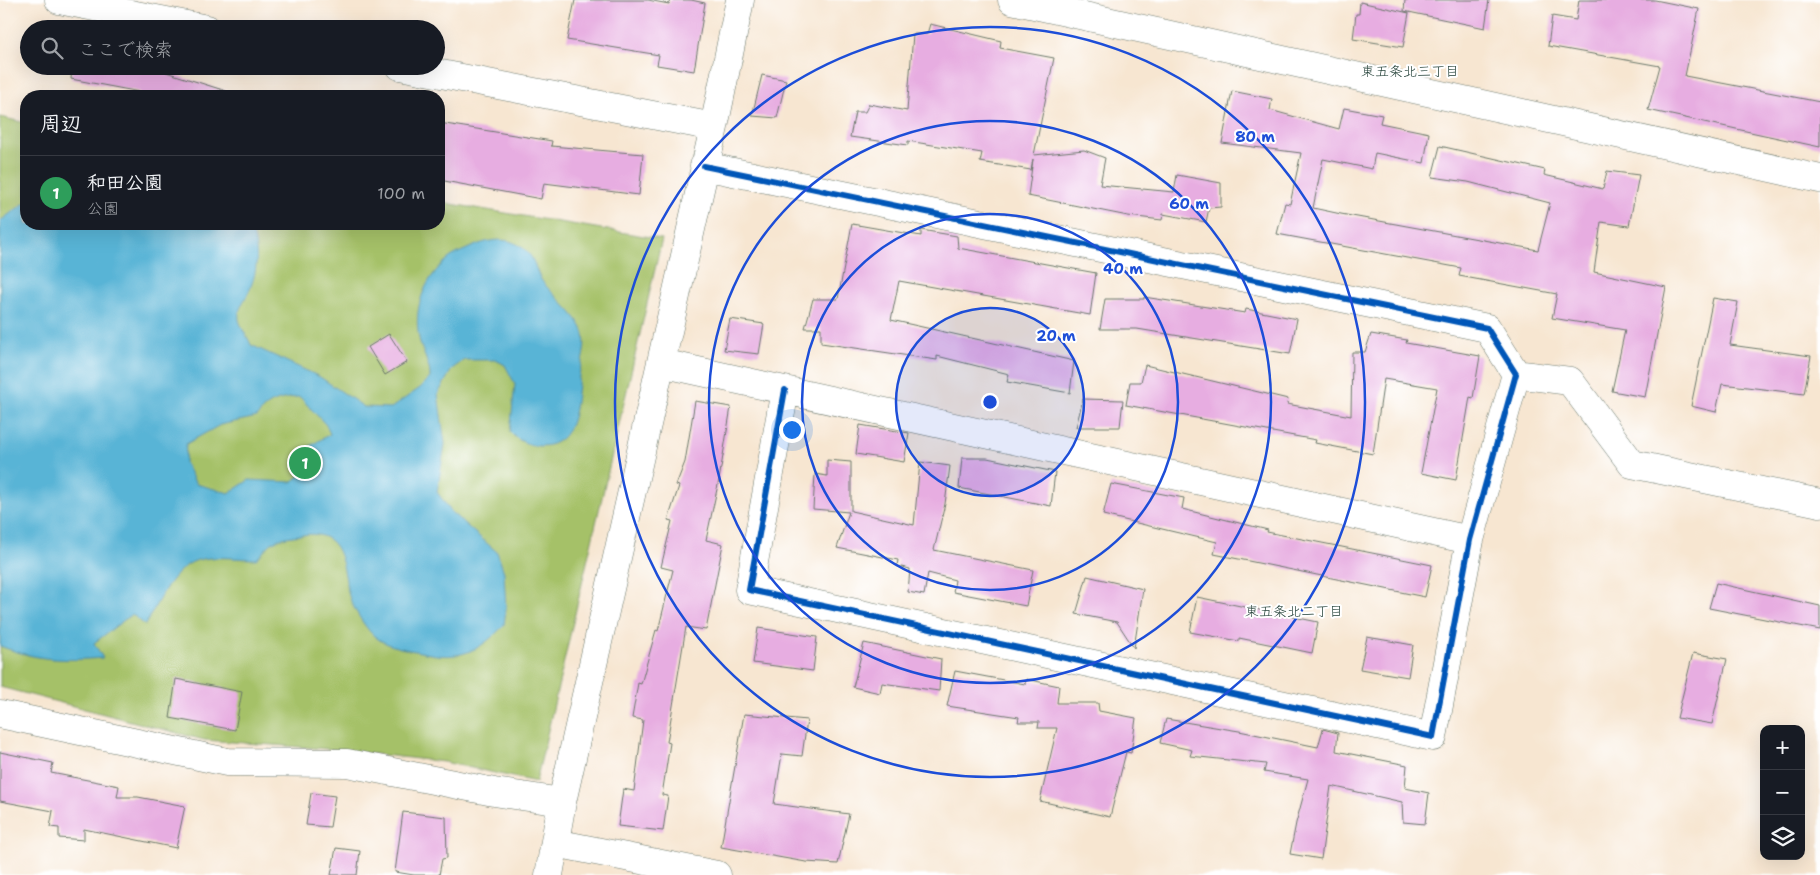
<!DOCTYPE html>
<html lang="ja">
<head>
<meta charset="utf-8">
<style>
  :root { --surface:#171b24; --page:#20242c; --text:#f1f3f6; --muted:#9ea1a6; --line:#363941; --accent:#c8321e }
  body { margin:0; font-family:"Shantell Sans","Klee One",sans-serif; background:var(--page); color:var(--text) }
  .controls { position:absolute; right:15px; bottom:15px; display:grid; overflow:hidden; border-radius:10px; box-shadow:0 5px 20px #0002 }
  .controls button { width:45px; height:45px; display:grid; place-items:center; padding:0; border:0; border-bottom:1px solid var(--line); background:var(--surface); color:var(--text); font:25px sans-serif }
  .you { position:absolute; left:791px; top:429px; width:18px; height:18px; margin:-12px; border:4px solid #fff; border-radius:50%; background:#1a73e8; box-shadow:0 0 0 8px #1a73e833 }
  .badge { display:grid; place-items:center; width:32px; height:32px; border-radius:50%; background:var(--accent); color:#fff; font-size:16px; font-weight:700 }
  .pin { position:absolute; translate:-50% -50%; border:2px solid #fff; box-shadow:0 1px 5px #0006 }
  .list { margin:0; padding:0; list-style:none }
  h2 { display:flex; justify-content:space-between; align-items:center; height:65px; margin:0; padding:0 20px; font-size:21px }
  h2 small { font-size:16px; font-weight:400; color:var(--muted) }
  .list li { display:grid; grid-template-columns:32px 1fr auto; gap:15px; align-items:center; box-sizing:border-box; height:75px; padding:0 20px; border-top:1px solid var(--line) }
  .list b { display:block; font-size:19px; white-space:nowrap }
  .list p { margin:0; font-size:16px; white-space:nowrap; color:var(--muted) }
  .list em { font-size:16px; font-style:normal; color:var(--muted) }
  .icon { flex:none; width:28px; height:28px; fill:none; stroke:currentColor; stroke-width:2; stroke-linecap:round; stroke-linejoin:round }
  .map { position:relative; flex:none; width:1820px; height:875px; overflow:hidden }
  .search { position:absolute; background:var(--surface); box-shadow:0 5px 20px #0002; left:20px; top:20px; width:425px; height:55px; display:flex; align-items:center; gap:12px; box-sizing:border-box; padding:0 18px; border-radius:28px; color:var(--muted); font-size:19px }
  .panel { position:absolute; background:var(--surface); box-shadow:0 5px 20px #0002; left:20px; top:90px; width:425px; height:140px; border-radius:20px }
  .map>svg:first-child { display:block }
  .green { fill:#a5c167; stroke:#627f4e }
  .water { fill:#58b4d6; stroke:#3c7885; fill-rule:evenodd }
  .building { fill:#e7ade1 }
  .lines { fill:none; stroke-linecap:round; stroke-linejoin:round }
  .minor-casing { stroke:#6b786b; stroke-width:29 }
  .minor { stroke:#fff; stroke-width:28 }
  .cycleway-casing { stroke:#fff; stroke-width:9 }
  .cycleway { stroke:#0057b8; stroke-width:6 }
  .ring { fill:none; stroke:#1d4ed8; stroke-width:2.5 }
  .labels { text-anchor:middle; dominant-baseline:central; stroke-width:4; stroke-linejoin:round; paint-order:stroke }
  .neighbourhood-label { font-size:14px; fill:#1f3d34; stroke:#fff }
  .centre { fill:#1d4ed8; stroke:#fff; stroke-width:2.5 }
  .ring-label { font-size:15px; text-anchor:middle; font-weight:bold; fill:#1d4ed8; stroke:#fff; stroke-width:4; stroke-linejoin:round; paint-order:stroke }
</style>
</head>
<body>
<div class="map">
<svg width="1820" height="875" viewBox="0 0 1820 875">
  <rect width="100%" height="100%" fill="#fff"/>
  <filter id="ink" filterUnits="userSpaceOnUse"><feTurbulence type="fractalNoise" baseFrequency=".02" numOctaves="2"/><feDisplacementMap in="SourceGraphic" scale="10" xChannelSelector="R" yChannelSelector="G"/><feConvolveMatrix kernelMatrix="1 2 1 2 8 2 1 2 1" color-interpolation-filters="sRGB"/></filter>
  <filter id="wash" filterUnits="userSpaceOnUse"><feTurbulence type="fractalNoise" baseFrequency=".0096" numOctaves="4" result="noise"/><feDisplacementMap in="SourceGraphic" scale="20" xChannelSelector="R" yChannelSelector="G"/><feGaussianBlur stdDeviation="1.12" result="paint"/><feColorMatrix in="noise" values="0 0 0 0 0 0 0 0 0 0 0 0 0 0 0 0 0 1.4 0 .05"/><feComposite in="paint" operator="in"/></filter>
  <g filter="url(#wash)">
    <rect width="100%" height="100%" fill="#f7e6d1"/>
    <!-- green -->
    <path class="green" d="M 0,117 L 26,123 L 26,224 L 439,224 L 439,202 L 662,239 L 536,782 L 444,762 L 341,750 L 204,740 L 0,687 Z"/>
    <!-- water -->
    <path class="water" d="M 26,202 L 26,224 L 249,224 C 259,245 259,269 249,291 C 245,301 237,308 239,320 C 241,328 248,337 251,345 L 320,377 L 364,407 L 391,408 L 420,388 L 430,378 C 431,365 421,351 419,338 C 413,309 424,279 447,260 C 454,254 465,250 474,246 C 493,238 514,236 529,254 C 534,260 536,270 540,278 C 552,296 579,314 584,334 C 587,348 581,363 579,376 C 575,404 577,446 540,446 C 529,446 517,440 510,432 L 515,384 L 505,365 L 496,360 L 464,360 L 452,369 L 438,394 L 445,444 L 437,492 L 452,513 L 497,552 L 504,572 L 506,609 L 504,625 C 482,649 463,660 430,654 C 413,650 386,648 373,635 C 364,626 353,608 349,596 C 342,566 344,528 301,535 C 293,536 282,537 275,541 C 267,545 263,554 256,559 C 239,559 219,556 202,559 C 173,564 158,603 145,625 L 132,614 L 94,643 L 103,658 C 63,661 38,661 0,646 L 0,221 ZM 300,397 L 326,425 L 330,434 L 310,446 L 301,475 L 292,482 L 249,480 L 229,493 L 196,484 L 185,463 L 186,444 L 220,425 L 257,417 C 267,401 281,398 300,397 Z"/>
    <g id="blocks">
      <!-- building -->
      <path class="building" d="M 575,0 L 648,0 L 669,4 L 670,0 L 691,0 L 705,3 L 694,71 L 657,65 L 659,55 L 567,40 Z
        M 1405,0 L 1489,0 L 1485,28 L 1404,11 Z
        M 1579,0 L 1655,0 L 1699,9 L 1685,76 L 1820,102 L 1820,147 L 1648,110 L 1660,66 L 1548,46 L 1552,16 L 1576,20 Z
        M 1360,2 L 1409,13 L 1403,47 L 1353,39 L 1356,14 L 1359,14 Z
        M 930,24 L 1001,41 L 1000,48 L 1054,58 L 1034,155 L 1084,150 L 1105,158 L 1100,185 L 1174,192 L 1177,175 L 1221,183 L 1221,207 L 1209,208 L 1206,222 L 1163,214 L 1162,220 L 1128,216 L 1028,196 L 1033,159 L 1031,170 L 980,162 L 982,153 L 908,141 L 908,145 L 850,137 L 855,112 L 865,112 L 869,104 L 907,111 L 913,34 L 927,34 Z
        M 72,66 L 167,66 L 166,72 L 226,91 L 225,96 L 139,96 L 140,92 L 71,79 Z
        M 762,75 L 786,80 L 777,118 L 752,116 Z
        M 1232,91 L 1272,99 L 1270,110 L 1339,129 L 1344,108 L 1382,115 L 1380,123 L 1429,133 L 1424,163 L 1375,153 L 1372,169 L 1323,159 L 1313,208 L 1341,214 L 1538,250 L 1550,203 L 1468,182 L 1432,177 L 1440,146 L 1545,170 L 1544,175 L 1603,189 L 1607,171 L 1639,175 L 1629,226 L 1601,222 L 1594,272 L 1666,287 L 1645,397 L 1612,391 L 1625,330 L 1552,318 L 1557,294 L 1459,276 L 1461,268 L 1277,234 L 1285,203 L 1290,204 L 1301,153 L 1222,143 Z
        M 439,123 L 552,141 L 551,146 L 643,154 L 639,195 L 544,183 L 541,199 L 439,180 Z
        M 852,224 L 921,236 L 921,230 L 957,236 L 958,248 L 1096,273 L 1090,315 L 899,281 L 891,320 L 1074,361 L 1070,393 L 1007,382 L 1009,374 L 937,356 L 937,360 L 821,343 L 821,328 L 805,328 L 813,299 L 838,299 Z
        M 1144,297 L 1245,313 L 1246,309 L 1297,319 L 1290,354 L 1137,329 L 1100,329 L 1105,299 L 1144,299 Z
        M 1713,298 L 1738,302 L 1730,345 L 1811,356 L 1804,394 L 1722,384 L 1716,412 L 1691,406 Z
        M 730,319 L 764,324 L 759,354 L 724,350 Z
        M 389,334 L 407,362 L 385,375 L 368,347 Z
        M 1371,334 L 1407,340 L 1406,343 L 1480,356 L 1473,398 L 1470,397 L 1456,480 L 1421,473 L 1437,388 L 1384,379 L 1373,454 L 1315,443 L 1316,440 L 1126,405 L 1130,382 L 1141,382 L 1145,365 L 1288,399 L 1287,404 L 1351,416 L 1352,352 L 1365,352 Z
        M 1083,399 L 1123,400 L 1120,427 L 1076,427 Z
        M 695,401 L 731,407 L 719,480 L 706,540 L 723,544 L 706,630 L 686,627 L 667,742 L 670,743 L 662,795 L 668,796 L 663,831 L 618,826 L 623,789 L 634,791 L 643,720 L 632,718 L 638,683 L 641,684 L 656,630 L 658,631 L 673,570 L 661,567 L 672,521 L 668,520 L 679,486 L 676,485 L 685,462 Z
        M 860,425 L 909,433 L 904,462 L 856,454 Z
        M 962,458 L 987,458 L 1055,472 L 1051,506 L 959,488 Z
        M 827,460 L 851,462 L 851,511 L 914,525 L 920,462 L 950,466 L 945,504 L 934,550 L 1033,570 L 1026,606 L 953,592 L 955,580 L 928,573 L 924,595 L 908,592 L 910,569 L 897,566 L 898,560 L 837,548 L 849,512 L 813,509 L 815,474 L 827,476 Z
        M 1111,484 L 1184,498 L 1182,509 L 1268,530 L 1267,532 L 1432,565 L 1425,597 L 1214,554 L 1217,542 L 1103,515 Z
        M 1087,576 L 1143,589 L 1134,648 L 1117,622 L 1076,614 Z
        M 1716,583 L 1820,606 L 1820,630 L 1709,608 Z
        M 1197,597 L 1318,622 L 1312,653 L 1239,638 L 1239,641 L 1190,632 Z
        M 758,628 L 817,637 L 813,671 L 753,663 Z
        M 1367,637 L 1413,645 L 1408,677 L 1360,669 Z
        M 864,643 L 941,659 L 939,691 L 882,683 L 880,693 L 853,687 Z
        M 1693,653 L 1727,659 L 1712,724 L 1677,718 Z
        M 955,671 L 1025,684 L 1026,679 L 1059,686 L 1057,703 L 1098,703 L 1099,711 L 1136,718 L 1131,753 L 1126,752 L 1110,817 L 1040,801 L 1057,728 L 1038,728 L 1039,722 L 1018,722 L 1019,717 L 947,706 Z
        M 176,679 L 242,692 L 235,730 L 170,718 Z
        M 744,714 L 807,720 L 802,756 L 782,754 L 774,804 L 849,814 L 838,864 L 806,862 L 721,847 Z
        M 1166,719 L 1239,731 L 1318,747 L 1323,729 L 1338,733 L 1336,751 L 1407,765 L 1405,788 L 1429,793 L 1425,824 L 1403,822 L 1402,802 L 1331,786 L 1321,859 L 1290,854 L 1296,823 L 1308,779 L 1264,772 L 1266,764 L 1190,756 L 1192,750 L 1160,743 Z
        M 0,752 L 53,763 L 51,773 L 119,786 L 117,797 L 138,797 L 185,806 L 176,848 L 84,829 L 84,840 L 59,838 L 59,828 L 50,827 L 53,811 L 0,801 Z
        M 311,793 L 335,796 L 330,827 L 306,825 Z
        M 403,812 L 446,817 L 447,858 L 442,859 L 439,875 L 414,875 L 395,872 Z
        M 336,848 L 360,851 L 357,875 L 331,875 Z"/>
    </g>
  </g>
  <g filter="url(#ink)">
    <use href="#blocks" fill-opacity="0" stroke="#6b786b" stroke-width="1"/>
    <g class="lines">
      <defs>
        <path id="minor" d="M 59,0 L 207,29
          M 1012,0 L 1820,179
          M 400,66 L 714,127
          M 704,166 L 1487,328 L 1516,374 L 1470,540 L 1433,737 L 749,590 L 785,390
          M 661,363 L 1470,540
          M 1516,374 L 1570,381 L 1632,464 L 1820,503
          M 0,714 L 227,762 L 347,763 L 494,792 L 562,802
          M 555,843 L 717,875
          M 549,875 L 562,802 L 714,127 L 740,0"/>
      </defs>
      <!-- minor casing -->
      <use href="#minor" class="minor-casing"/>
      <!-- minor -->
      <use href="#minor" class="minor"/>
      <defs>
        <path id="cycleway" d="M 704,166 L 1487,328 L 1516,374 L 1470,540 L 1433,737 L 749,590 L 785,390"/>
      </defs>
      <!-- cycleway casing -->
      <use href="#cycleway" class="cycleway-casing"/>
      <!-- cycleway -->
      <use href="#cycleway" class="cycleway"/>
    </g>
  </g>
  <!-- distance rings -->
  <circle cx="990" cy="402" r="94" fill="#1d4ed8" fill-opacity=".12"/>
  <g class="ring">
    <circle cx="990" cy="402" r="94"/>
    <circle cx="990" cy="402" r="188"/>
    <circle cx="990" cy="402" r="281"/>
    <circle cx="990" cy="402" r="375"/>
  </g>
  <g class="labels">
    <!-- neighbourhood labels -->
    <g class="neighbourhood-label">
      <text x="1410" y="71">東五条北三丁目</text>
      <text x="1294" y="611">東五条北二丁目</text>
    </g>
  </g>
  <circle cx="990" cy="402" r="8" class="centre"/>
  <g class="ring-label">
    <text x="1255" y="142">80 m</text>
    <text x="1189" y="209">60 m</text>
    <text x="1123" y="274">40 m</text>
    <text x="1056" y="341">20 m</text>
  </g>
</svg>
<div class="controls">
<button>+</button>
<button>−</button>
<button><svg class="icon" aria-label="layers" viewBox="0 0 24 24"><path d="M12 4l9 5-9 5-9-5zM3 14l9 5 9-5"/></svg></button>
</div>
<div class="you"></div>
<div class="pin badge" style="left:305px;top:463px;background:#2e9e5b">1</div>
<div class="search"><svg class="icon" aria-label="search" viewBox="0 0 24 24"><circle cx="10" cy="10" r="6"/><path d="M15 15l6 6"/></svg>ここで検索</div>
<section class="panel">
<h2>周辺<small></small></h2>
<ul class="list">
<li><span class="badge" style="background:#2e9e5b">1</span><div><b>和田公園</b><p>公園</p></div><em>100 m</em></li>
</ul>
</section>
</div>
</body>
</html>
